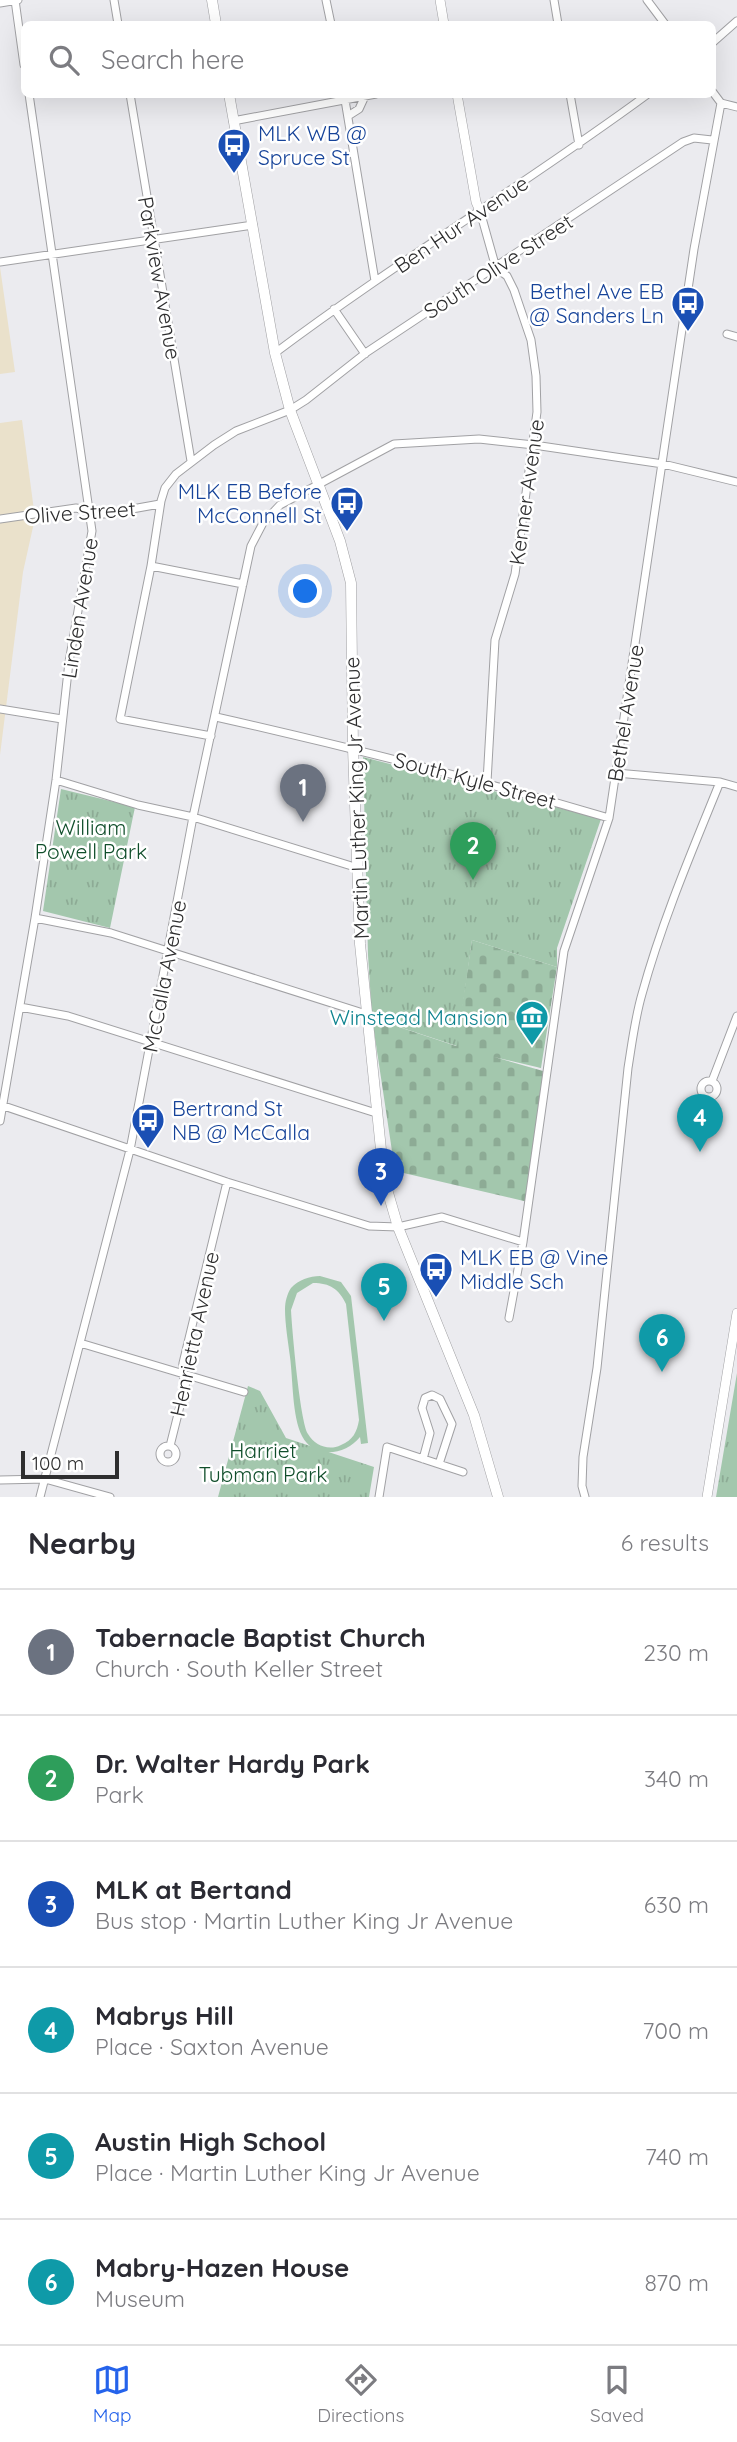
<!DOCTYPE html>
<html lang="en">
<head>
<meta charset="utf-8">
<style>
  :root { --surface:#fff; --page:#f2f2f3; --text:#2b2b33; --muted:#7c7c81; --line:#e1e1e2; --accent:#2563eb }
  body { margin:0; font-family:Quicksand,sans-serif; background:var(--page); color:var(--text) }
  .scale { position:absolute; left:21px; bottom:18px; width:98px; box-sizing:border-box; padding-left:7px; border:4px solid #2e2e2f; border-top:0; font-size:19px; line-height:24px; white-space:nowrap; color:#2e2e2f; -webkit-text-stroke:5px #fff; paint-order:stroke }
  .you { position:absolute; left:306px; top:592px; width:24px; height:24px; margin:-18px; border:5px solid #fff; border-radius:50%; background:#1a73e8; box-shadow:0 0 0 10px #1a73e833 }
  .badge { display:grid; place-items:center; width:46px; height:46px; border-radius:50%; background:var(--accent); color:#fff; font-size:23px; font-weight:700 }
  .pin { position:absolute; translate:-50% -58px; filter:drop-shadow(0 2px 4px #0008) }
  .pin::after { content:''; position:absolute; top:37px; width:24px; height:21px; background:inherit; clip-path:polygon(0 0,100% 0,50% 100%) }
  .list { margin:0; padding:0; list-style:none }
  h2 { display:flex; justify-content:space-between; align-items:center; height:91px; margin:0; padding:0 28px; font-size:30px }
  h2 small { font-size:23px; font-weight:400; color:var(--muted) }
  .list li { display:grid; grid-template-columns:46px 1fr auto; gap:21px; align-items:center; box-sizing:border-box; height:126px; padding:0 28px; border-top:2px solid var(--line) }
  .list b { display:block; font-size:26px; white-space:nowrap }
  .list p { margin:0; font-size:23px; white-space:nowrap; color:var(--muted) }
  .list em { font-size:23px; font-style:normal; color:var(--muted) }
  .icon { flex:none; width:38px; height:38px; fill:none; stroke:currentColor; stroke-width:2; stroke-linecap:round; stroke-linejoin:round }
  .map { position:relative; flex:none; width:737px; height:1497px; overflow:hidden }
  .search { position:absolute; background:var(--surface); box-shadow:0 7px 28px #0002; left:21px; right:21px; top:21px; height:77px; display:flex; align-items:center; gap:18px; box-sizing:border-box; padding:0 24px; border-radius:10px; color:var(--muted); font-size:26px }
  .sheet { height:847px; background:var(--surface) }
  nav { display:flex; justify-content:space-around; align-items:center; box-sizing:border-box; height:98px; border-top:2px solid var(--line); background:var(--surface); font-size:19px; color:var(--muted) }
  nav a { display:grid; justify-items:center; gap:4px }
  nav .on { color:var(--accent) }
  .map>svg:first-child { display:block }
  .commercial { fill:#eae1cb }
  .grass { fill:#a3c7ad; fill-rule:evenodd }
  .cemetery { fill:url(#cemetery-stones) }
  .park { fill:url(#park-tufts) }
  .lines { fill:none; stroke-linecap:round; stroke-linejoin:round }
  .minor-casing { stroke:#a1a1a4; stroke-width:9 }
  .tertiary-casing { stroke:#a1a1a4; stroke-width:10 }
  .secondary-casing { stroke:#a1a1a4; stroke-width:11 }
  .minor { stroke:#fff; stroke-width:7 }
  .tertiary { stroke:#fff; stroke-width:9 }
  .secondary { stroke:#fff; stroke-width:10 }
  .labels { text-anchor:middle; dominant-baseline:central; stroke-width:5; stroke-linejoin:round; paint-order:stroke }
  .transit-label { font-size:21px; fill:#164399; stroke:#fff; text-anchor:start }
  .street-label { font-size:21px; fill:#2e2e2f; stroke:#fff }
  .park-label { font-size:21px; fill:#104e2b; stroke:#fff }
  .culture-label { font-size:21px; fill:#0d838f; stroke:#fff; text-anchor:end }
</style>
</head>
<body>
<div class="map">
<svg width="737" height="1497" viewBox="0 0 737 1497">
  <defs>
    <pattern id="cemetery-stones" width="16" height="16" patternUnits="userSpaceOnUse" patternTransform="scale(1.75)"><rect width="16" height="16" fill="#a3c7ad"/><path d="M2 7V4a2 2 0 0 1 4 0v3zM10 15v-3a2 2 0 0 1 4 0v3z" fill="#8dab95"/></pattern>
    <pattern id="park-tufts" width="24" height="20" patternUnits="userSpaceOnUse" patternTransform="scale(1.75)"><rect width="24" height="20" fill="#a3c7ad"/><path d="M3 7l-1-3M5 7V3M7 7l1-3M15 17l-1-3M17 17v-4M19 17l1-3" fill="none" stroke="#8dab95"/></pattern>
  </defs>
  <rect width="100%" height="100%" fill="#ebebef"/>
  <!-- commercial -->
  <path class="commercial" d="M 0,267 L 15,372 L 0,374 Z
    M 22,420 L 35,518 L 23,572 L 0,755 L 0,423 Z"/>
  <!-- grass -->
  <path class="grass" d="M 320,1276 L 341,1282 L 351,1296 L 368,1443 L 361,1444 L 360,1437 C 346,1455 314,1460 302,1436 C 292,1416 293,1379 290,1357 C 288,1341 285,1324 285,1309 C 285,1302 287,1294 291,1288 C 298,1280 310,1276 320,1276 ZM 313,1283 C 330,1283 339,1289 346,1304 L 359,1420 C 357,1432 353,1440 341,1445 C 329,1451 315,1446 308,1434 C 300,1421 292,1329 291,1310 L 297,1293 Z"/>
  <!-- cemetery -->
  <path class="cemetery" d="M 472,940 L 557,967 L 541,1068 L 494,1057 L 543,1071 L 528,1202 L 395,1171 L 372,1018 L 456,1046 Z"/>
  <!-- park -->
  <path class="park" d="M 363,757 L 601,819 L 557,948 L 557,967 L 472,940 L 457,1046 L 372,1018 L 368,955 Z
    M 61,789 L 135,807 L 110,928 L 43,911 Z
    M 737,1373 L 737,1497 L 716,1497 Z
    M 248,1386 L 260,1391 L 286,1438 L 374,1467 L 369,1497 L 218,1497 Z"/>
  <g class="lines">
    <defs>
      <path id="minor" d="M 15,0 L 24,65
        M 114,0 L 118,24
        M 326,0 L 331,24
        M 554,0 L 558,24
        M 647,0 L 665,24
        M 0,3 L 18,0
        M 712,43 L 737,21
        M 712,91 L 721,103
        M 130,94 L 191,461
        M 344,94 L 375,281
        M 570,94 L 579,145
        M 721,103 L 737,107
        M 348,116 L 359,109 L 365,96
        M 233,121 L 376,94
        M 480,211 L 496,268 L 507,276 L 514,290 L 531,340 L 536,376 L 537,412 L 515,574 L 495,640 L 487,782
        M 0,262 L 253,225
        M 334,309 L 365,354
        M 727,334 L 737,337
        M 275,353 C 396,262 526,184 648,94
        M 0,519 L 76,508 L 104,514 L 160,504
        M 151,566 L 243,584
        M 0,709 L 62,719
        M 216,717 C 349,747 479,780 609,818
        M 211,736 L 120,719 L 151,566 L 161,501 L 165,488 L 176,474 L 214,445 L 236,431 L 290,410 L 306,400 L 367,352 L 683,142 L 694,138 L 712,140
        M 616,773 L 720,782 L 737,787
        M 56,780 L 138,805 L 193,817 L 358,868
        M 35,918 L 111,933 L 366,1014
        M 20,1007 L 68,1016 L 376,1113
        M701 1089a8 8 0 1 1 16 0a8 8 0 1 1-16 0Z
        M 712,1081 L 737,1016
        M 1,1105 L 227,1182 L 369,1226 L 398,1227 L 442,1217 L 523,1242
        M 0,1121 L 35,918 L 56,780 L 69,662 L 92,531 L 29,94
        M 509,1318 L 523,1242 L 564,951 L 609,818 L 694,249 L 721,103
        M 80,1343 L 244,1392
        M160 1454a8 8 0 1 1 16 0a8 8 0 1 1-16 0Z
        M 170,1446 L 186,1382 L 182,1374 L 183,1363 L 227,1182
        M 423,1459 L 430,1433 L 422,1408 L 425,1398 L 432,1395 L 440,1399 L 452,1424 L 439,1464
        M 0,1480 L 45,1479 L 110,1497
        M 40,1497 L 130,1150 L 193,817 L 251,546 L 263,523 L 280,505 L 394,444 L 479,439 L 534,445 L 663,464 L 737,482
        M 379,1497 L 387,1447 L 463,1472
        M 585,1497 L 582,1486 L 583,1457 L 597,1368 L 628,1068 C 632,1043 635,1018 642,994 C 662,921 692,851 720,782"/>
      <path id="tertiary" d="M 440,0 L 444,24
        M 457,94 L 476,202 L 480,211
        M 707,1497 L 737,1313"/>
      <path id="secondary" d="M 212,0 L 216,24
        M 229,94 L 275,353 L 290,410 L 340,541 L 351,583 L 353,748 L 360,944 L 384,1179 L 398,1227 L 474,1415 L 498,1497"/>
    </defs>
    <!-- minor casing -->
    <use href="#minor" class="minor-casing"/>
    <!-- tertiary casing -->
    <use href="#tertiary" class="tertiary-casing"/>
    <!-- secondary casing -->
    <use href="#secondary" class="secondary-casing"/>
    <!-- minor -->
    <use href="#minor" class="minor"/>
    <!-- tertiary -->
    <use href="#tertiary" class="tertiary"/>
    <!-- secondary -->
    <use href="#secondary" class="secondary"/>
  </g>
  <!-- icons -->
  <defs>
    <symbol id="bus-pin" viewBox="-11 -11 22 30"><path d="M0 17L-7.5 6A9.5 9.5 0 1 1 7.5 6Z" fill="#1a4fb4" stroke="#fff"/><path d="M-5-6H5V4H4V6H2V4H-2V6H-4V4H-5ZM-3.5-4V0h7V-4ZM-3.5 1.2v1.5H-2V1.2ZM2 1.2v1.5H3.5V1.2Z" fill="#fff"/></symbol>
    <symbol id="museum-pin" viewBox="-11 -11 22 30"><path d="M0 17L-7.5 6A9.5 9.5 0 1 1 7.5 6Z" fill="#0f9aa8" stroke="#fff"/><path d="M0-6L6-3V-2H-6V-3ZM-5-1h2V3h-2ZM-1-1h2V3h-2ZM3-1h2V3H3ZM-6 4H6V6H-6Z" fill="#fff"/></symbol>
  </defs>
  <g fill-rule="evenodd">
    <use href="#bus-pin" x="215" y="126" width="38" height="52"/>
    <use href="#bus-pin" x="669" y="284" width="38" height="52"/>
    <use href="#bus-pin" x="328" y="484" width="38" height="52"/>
    <use href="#museum-pin" x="513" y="998" width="38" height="52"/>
    <use href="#bus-pin" x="129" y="1101" width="38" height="52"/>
    <use href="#bus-pin" x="417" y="1250" width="38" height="52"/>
  </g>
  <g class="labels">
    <!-- transit labels -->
    <g class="transit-label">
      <text x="258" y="133">MLK WB @<tspan x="258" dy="24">Spruce St</tspan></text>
      <text x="664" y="291" text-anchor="end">Bethel Ave EB<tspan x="664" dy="24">@ Sanders Ln</tspan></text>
      <text x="322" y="491" text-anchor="end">MLK EB Before<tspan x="322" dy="24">McConnell St</tspan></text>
      <text x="172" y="1108">Bertrand St<tspan x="172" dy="24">NB @ McCalla</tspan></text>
      <text x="460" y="1257">MLK EB @ Vine<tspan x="460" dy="24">Middle Sch</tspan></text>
    </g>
    <!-- street labels -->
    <g class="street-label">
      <text transform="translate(461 224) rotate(-34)">Ben Hur Avenue</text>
      <text transform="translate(498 266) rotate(-33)">South Olive Street</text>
      <text transform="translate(160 278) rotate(80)">Parkview Avenue</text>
      <text transform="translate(526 492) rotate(-82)">Kenner Avenue</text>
      <text transform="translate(80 512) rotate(-4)">Olive Street</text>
      <text transform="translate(79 608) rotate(-81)">Linden Avenue</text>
      <text transform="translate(625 713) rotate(-81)">Bethel Avenue</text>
      <text transform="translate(475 780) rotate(15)">South Kyle Street</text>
      <text transform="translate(356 798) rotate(-92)">Martin Luther King Jr Avenue</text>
      <text transform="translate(164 976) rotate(-79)">McCalla Avenue</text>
      <text transform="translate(194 1334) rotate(-78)">Henrietta Avenue</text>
    </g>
    <!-- park labels -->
    <g class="park-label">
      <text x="91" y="827">William<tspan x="91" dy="24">Powell Park</tspan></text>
      <text x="263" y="1450">Harriet<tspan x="263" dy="24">Tubman Park</tspan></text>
    </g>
    <!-- culture labels -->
    <g class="culture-label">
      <text x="508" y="1017">Winstead Mansion</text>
    </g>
  </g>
</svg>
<div class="scale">100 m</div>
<div class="you"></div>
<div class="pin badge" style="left:303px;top:822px;background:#6b7280">1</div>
<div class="pin badge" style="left:473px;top:880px;background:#2e9e5b">2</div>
<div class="pin badge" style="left:381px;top:1206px;background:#1a4fb4">3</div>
<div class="pin badge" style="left:700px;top:1152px;background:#0f9aa8">4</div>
<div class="pin badge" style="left:384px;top:1321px;background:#0f9aa8">5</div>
<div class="pin badge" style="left:662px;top:1372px;background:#0f9aa8">6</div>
<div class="search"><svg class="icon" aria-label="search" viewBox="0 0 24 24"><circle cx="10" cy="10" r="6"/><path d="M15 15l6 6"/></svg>Search here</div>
</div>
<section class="sheet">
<h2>Nearby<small>6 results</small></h2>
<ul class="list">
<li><span class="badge" style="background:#6b7280">1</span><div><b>Tabernacle Baptist Church</b><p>Church · South Keller Street</p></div><em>230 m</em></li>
<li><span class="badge" style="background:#2e9e5b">2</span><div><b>Dr. Walter Hardy Park</b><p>Park</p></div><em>340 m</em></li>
<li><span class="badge" style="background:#1a4fb4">3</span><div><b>MLK at Bertand</b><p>Bus stop · Martin Luther King Jr Avenue</p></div><em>630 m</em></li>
<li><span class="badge" style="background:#0f9aa8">4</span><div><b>Mabrys Hill</b><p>Place · Saxton Avenue</p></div><em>700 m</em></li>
<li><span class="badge" style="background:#0f9aa8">5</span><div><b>Austin High School</b><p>Place · Martin Luther King Jr Avenue</p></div><em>740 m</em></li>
<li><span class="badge" style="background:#0f9aa8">6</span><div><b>Mabry-Hazen House</b><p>Museum</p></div><em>870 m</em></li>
</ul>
</section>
<nav>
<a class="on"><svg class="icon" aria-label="map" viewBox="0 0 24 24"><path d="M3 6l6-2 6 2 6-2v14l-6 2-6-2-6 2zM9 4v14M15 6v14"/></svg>Map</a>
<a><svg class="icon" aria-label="directions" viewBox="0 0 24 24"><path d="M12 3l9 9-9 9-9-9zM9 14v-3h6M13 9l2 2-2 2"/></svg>Directions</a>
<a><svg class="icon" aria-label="saved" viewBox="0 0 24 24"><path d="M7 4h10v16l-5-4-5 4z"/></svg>Saved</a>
</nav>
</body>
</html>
